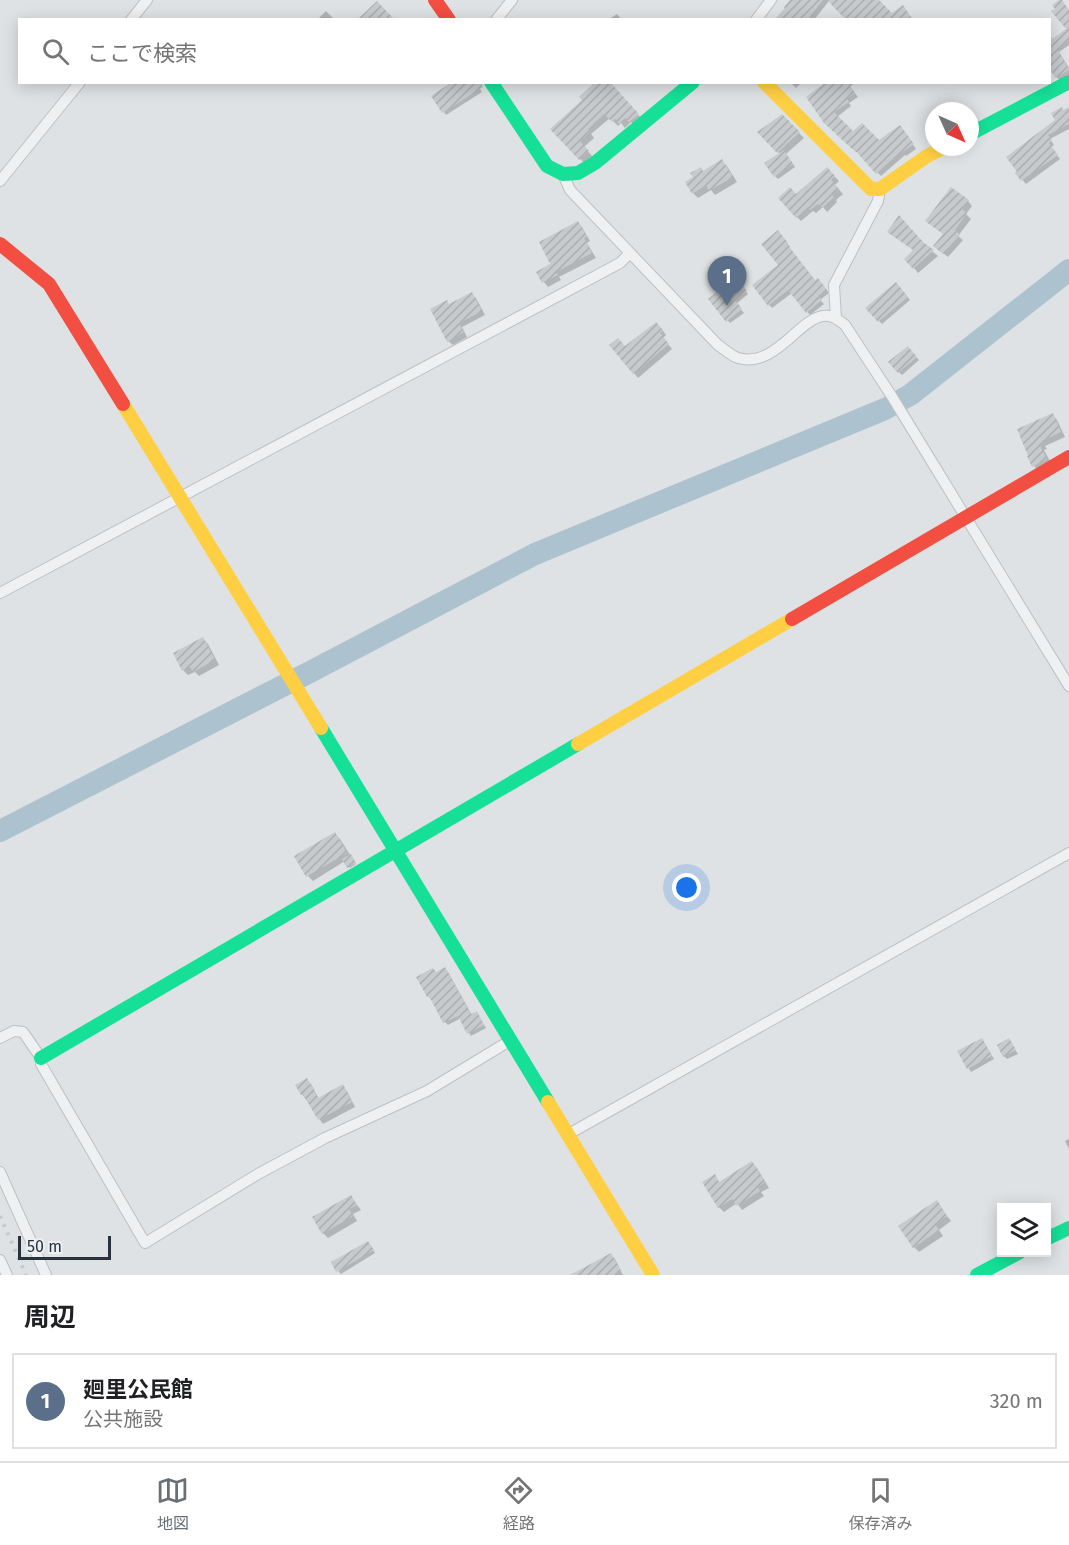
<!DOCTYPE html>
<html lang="ja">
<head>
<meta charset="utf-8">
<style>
  :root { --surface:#fff; --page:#f6f6f6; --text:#202124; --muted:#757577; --line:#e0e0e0; --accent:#677077 }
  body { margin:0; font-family:"Fira Sans","Noto Sans JP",sans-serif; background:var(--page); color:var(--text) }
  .controls { position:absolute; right:18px; bottom:18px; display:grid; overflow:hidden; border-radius:0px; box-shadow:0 3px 15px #0003 }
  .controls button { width:54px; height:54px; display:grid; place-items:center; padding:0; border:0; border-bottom:2px solid var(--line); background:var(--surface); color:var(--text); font:30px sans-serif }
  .compass { position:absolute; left:925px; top:102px; width:54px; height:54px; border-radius:50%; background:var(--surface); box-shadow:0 3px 15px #0003; rotate:135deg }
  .scale { position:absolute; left:18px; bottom:15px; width:93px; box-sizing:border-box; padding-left:6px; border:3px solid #27323c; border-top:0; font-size:16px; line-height:21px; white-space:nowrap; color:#27323c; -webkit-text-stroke:4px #ecf0f4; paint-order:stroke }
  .you { position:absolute; left:687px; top:888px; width:21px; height:21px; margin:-15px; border:4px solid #fff; border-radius:50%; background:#1a73e8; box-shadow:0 0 0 9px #1a73e833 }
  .badge { display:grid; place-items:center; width:39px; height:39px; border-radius:50%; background:var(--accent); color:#fff; font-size:20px; font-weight:700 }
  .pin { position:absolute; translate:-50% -50px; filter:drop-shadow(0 2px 3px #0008) }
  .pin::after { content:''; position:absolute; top:32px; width:21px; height:18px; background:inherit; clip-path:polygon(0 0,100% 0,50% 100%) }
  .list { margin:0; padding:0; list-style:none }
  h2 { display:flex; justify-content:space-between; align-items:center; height:78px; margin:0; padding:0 24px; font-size:26px }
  h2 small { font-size:20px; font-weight:400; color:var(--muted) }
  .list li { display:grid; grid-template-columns:39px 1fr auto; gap:18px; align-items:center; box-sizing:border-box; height:96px; margin:0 12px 12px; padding:0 12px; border:2px solid var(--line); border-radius:0px }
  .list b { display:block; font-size:22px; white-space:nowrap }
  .list p { margin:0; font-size:20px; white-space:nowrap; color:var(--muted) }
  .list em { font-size:20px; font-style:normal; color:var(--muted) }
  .icon { flex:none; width:33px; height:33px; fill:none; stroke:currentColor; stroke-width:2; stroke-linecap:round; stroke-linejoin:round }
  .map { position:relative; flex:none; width:1069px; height:1275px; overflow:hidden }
  .search { position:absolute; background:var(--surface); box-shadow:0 3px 15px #0003; left:18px; right:18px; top:18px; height:66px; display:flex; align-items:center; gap:15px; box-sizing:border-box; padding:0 21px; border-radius:0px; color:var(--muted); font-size:22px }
  .sheet { height:186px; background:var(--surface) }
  nav { display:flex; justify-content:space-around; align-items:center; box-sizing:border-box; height:84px; border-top:2px solid var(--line); background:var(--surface); font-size:16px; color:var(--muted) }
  nav a { display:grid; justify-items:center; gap:3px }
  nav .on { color:var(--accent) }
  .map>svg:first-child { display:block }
  .shadow { fill:#0003 }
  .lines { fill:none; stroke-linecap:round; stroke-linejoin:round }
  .river { stroke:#adc2cf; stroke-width:22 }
  .building { fill:url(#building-hatch) }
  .street-casing { stroke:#bdc0c2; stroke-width:12 }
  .street { stroke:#eef0f1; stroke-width:10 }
  .fast { stroke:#16e098; stroke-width:14 }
  .slow { stroke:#ffcf43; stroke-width:14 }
  .jam { stroke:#f24e42; stroke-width:14 }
  .rail { stroke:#c7cacc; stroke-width:4; stroke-dasharray:3 6; stroke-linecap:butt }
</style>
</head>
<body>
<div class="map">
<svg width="1069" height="1275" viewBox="0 0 1069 1275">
  <defs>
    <pattern id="building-hatch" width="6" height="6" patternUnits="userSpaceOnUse" patternTransform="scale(1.5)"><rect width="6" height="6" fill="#c7cacc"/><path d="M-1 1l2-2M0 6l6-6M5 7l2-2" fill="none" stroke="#abaeb0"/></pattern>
  </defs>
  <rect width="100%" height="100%" fill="#dfe2e4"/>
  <!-- shadow -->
  <path class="shadow" d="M 792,0 L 877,0 L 892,15 L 829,1 L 814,20 L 776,20 Z
    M 326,11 L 335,20 L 317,20 Z
    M 1069,11 L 1069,45 L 1059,52 L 1069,68 L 1069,75 L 1059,80 L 1052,71 L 1050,73 L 1050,43 L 1068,29 Z
    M 617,14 L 622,20 L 611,20 L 611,18 Z
    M 476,82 L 482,92 L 446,115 L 433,96 Z
    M 608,82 L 643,120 L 635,126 L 631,122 L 625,128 L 621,123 L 618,126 L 610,118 L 591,134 L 594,138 L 584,147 L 593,157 L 585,164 L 552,129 Z
    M 790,82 L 802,82 L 796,88 Z
    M 829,82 L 852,82 L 853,84 L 850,87 L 858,97 L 849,103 L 851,106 L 837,117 L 853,133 L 878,142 L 904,131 L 916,149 L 906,156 L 905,155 L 881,176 L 857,151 L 856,152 L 826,122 Z
    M 1069,108 L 1069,129 L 1050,139 L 1054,145 L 1051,147 L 1060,159 L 1026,184 L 1017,173 L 1063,111 Z
    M 782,116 L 804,138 L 786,154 L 795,167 L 778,179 L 775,176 L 780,154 L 760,133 Z
    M 722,161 L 727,166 L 737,182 L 715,195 L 711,190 L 698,198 L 693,193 L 704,172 Z
    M 827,169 L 839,181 L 835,185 L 843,194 L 836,200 L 837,202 L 827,212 L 823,207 L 816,213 L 813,211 L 801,221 L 797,217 L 796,196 Z
    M 968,201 L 972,206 L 966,214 L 971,219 L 958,236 L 963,240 L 948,257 L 939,250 L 945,234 L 927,221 Z
    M 578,223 L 582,227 L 590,241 L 587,243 L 596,258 L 559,277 L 561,280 L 548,287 L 544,282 L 538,273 L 552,265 Z
    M 889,232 L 924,245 L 938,256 L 918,273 L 914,268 L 915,251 Z
    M 781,235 L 790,247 L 789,248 L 815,282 L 821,283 L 829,293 L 820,300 L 824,304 L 810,315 L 792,293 L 772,308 L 754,286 L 780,265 Z
    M 738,281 L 748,294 L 736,304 L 744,313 L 730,323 L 710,299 Z
    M 896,284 L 910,300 L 882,324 L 867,308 Z
    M 471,294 L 476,298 L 485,315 L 462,327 L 467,337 L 453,345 L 448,341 L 450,305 Z
    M 661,328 L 666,335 L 663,338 L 672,349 L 638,378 L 612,345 L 626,348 Z
    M 908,348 L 919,360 L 902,375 L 890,363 Z
    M 1053,415 L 1057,420 L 1065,437 L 1045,446 L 1047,449 L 1044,450 L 1051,463 L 1038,471 L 1034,466 L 1029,457 Z
    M 203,639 L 208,644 L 219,665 L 199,676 L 195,672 L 188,675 L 183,670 L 175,654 Z
    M 335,834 L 340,839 L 356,864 L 350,868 L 345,861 L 313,881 L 308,876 Z
    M 445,969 L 448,972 L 472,1015 L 477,1013 L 486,1028 L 471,1036 L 461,1018 L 448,1025 L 445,1022 L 432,999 L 431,999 L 428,996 L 436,974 Z
    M 982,1039 L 994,1059 L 971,1072 L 959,1052 Z
    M 1009,1040 L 1018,1054 L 1007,1059 L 1004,1056 Z
    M 307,1080 L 311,1084 L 319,1099 L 342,1086 L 347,1091 L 355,1107 L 323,1124 L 302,1094 Z
    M 1069,1139 L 1069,1149 L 1065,1141 Z
    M 752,1163 L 757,1168 L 769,1188 L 761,1192 L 764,1196 L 742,1210 L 737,1203 L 724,1212 L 719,1207 L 714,1176 L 720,1183 Z
    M 351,1197 L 361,1210 L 353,1214 L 357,1221 L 328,1238 L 323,1233 Z
    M 936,1202 L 951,1221 L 939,1230 L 943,1236 L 919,1252 L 914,1247 Z
    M 371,1246 L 375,1253 L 341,1274 L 338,1271 Z
    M 611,1255 L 615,1259 L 623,1275 L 573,1275 Z"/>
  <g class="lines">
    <!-- river -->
    <path class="river" d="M 0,831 L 310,672 L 535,554 L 885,409 L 910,395 L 1069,270"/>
  </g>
  <!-- building -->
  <path class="building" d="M 790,0 L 823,0 L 807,20 L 774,20 L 785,8 L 784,7 Z
    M 827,0 L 879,0 L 892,13 L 903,5 L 913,20 L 846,20 Z
    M 1059,0 L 1062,0 L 1069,10 L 1069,40 L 1057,49 L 1069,70 L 1055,78 L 1050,69 L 1050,35 L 1052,39 L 1066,29 L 1051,11 L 1055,9 L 1052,5 Z
    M 377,1 L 395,20 L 357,20 Z
    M 452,82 L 481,82 L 483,87 L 442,113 L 431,96 Z
    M 595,82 L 610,82 L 639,114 L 629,122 L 625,118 L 619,124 L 615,119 L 612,122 L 604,114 L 588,129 L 590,132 L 580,141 L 589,151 L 579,160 L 550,129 L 582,100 L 579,97 Z
    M 826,82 L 848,82 L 855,93 L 847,99 L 849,102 L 834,112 L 853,131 L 862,123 L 879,140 L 900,125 L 914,144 L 901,153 L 900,152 L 876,174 L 853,148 L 852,149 L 824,123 L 806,97 Z
    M 1062,107 L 1063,110 L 1069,107 L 1069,124 L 1048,135 L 1052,140 L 1049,143 L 1058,155 L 1021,181 L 1015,173 L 1017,172 L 1006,157 L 1055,120 L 1051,113 Z
    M 782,114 L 800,132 L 777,153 L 757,132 Z
    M 784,150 L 793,164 L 774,177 L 764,163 Z
    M 722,159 L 733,177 L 709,191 L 706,185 L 692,194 L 685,182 L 693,177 L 690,173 L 701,167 L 703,171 Z
    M 827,167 L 835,176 L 831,180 L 839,189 L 832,195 L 834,197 L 822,208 L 818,204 L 810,210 L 808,207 L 796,218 L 778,198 L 790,187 L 796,194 Z
    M 951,187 L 969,200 L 962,209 L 967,213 L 955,230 L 960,235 L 943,254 L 933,246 L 943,234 L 925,221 Z
    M 899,215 L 923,242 L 934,250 L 913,269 L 904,259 L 913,250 L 887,232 Z
    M 578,221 L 587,237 L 584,238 L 592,253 L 556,272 L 558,275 L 542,283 L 536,272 L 550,264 L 539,242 Z
    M 778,230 L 788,243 L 787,244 L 815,280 L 818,278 L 827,290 L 818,296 L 822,300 L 806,313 L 788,290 L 768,306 L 752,285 L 778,265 L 761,244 Z
    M 736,277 L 747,291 L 735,300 L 742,309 L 726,322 L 708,299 Z
    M 896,282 L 908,297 L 878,322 L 865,308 Z
    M 472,292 L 482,311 L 459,323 L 464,332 L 447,342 L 430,309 L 447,300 L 449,304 Z
    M 656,322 L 663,330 L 660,333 L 669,344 L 633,374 L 609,345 L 618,338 L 625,346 Z
    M 908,346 L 917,357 L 898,373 L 888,362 Z
    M 1053,413 L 1061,432 L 1042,441 L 1043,444 L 1040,446 L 1047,459 L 1032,467 L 1027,456 L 1028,456 L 1017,429 Z
    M 203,637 L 215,660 L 193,672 L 190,667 L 182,671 L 173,653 Z
    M 335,832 L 347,853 L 306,877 L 294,856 Z
    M 351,854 L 356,863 L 347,868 L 342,859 Z
    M 445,967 L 471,1014 L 477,1011 L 484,1025 L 467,1034 L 458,1016 L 443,1023 L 429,996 L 427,997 L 416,977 L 433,968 L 436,972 Z
    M 982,1038 L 992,1056 L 967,1069 L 957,1051 Z
    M 1009,1038 L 1016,1050 L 1003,1057 L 997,1045 Z
    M 307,1078 L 318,1098 L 343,1084 L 352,1102 L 318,1120 L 303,1094 L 301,1095 L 295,1085 Z
    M 752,1161 L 765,1182 L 758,1187 L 760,1191 L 736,1206 L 732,1199 L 718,1208 L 702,1182 L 715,1174 L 719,1182 Z
    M 351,1195 L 357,1205 L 349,1209 L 353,1216 L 322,1234 L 312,1217 Z
    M 937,1200 L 947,1216 L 935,1224 L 939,1230 L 913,1248 L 898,1226 Z
    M 368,1241 L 374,1250 L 336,1272 L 331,1262 Z
    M 611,1253 L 621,1271 L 614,1275 L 570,1275 Z"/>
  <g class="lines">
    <defs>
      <path id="street" d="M 131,20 L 147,0
        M 496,20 L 512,0
        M 756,20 L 771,0
        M 563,174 L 570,190 L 718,345 C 724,349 731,356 738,358 C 778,369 801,312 829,316 C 835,317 840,321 845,325 L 891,395 L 1069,686
        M 0,181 L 80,82
        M 836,318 L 834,285 L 878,201 L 880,189
        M 0,593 L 620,263 L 630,253
        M 0,1038 L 14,1031 L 23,1032 L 41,1058 L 41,1064 L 145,1243 L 258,1174 L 325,1138 L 427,1091 L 511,1040
        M 567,1135 L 1069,853
        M 0,1172 L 46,1275
        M 0,1260 L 7,1275"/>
    </defs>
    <!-- street casing -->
    <use href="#street" class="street-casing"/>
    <!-- street -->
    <use href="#street" class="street"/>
    <!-- fast -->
    <path class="fast" d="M 491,82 L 547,166 L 563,174 L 578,173 L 595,163 L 693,82
      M 970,134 L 1069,82
      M 321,728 L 548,1102
      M 41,1058 L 578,744
      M 1046,1239 L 1069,1228
      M 977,1275 L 1020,1252"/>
    <!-- slow -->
    <path class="slow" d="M 764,82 L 871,189 L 880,189 L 927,156 L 945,147
      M 123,404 L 321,728
      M 578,744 L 792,619
      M 548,1102 L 653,1275"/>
    <!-- jam -->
    <path class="jam" d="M 435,0 L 449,20
      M 0,244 L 49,284 L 123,404
      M 792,619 L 1069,457"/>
    <!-- rail -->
    <path class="rail" d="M 0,1216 L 26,1275"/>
  </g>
</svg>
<div class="controls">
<button><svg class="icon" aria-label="layers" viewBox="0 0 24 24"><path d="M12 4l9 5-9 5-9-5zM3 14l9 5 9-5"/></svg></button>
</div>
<svg class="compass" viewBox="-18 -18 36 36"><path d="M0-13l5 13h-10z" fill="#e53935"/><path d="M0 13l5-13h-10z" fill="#757577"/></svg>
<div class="scale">50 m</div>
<div class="you"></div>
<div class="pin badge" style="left:727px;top:306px;background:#5c6f8a">1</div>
<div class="search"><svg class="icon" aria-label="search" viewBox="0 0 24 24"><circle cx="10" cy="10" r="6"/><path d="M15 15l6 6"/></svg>ここで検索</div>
</div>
<section class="sheet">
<h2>周辺<small></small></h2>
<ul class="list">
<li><span class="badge" style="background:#5c6f8a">1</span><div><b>廻里公民館</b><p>公共施設</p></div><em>320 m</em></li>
</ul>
</section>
<nav>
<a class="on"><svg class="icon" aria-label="map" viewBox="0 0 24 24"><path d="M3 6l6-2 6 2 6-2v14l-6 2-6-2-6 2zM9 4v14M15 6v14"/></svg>地図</a>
<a><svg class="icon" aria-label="directions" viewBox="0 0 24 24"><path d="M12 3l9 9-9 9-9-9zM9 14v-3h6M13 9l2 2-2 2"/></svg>経路</a>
<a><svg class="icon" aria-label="saved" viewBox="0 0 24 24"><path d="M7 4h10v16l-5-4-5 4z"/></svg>保存済み</a>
</nav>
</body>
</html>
